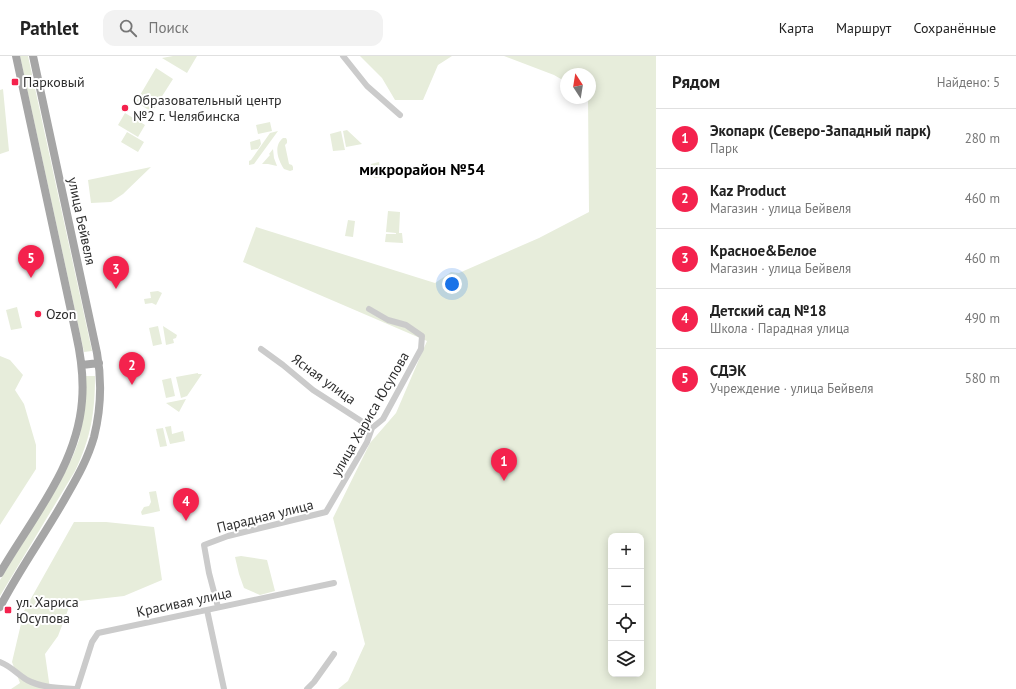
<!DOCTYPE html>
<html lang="ru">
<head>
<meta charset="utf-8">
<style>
  :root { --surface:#fff; --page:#f2f2f2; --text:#222; --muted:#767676; --line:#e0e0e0; --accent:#f4224d }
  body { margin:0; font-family:"PT Sans",sans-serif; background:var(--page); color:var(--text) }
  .controls { position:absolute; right:12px; bottom:12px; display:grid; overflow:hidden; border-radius:8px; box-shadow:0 2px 10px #0003 }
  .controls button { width:36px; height:36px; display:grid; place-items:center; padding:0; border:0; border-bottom:1px solid var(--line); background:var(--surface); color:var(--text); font:20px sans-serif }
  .compass { position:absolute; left:560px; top:12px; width:36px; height:36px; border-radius:50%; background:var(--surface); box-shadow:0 2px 10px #0003; rotate:348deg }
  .you { position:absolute; left:452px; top:228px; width:14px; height:14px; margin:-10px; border:3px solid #fff; border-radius:50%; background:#1a73e8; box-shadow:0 0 0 6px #1a73e833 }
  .badge { display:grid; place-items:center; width:26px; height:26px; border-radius:50%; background:var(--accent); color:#fff; font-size:13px; font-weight:700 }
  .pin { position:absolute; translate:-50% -33px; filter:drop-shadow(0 1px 2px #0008) }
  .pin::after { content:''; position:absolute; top:21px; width:14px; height:12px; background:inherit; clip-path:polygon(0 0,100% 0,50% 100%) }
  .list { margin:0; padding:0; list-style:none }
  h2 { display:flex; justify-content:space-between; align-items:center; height:52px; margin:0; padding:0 16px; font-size:17px }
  h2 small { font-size:13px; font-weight:400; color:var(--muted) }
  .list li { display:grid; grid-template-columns:26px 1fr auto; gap:12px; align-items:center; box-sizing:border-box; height:60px; padding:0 16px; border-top:1px solid var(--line) }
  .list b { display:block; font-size:15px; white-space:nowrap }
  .list p { margin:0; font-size:13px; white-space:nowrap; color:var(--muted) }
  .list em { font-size:13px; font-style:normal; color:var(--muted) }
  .icon { flex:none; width:22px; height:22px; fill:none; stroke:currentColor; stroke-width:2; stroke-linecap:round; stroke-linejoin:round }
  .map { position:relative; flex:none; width:656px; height:633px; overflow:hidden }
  header { display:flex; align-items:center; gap:24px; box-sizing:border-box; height:56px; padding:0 20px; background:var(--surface); border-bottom:1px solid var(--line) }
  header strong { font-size:19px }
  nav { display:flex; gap:22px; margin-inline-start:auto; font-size:14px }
  .search { width:280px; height:36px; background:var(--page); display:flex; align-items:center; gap:10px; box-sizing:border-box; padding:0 14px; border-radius:12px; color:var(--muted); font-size:15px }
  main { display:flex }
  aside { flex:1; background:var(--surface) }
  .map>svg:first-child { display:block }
  .green { fill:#e7eddb; fill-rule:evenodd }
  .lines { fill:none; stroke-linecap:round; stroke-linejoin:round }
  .minor { stroke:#cbcbcb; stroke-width:6 }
  .major { stroke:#a6a6a6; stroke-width:8 }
  .poi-dot { fill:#f4224d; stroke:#fff; stroke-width:1.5 }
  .labels { text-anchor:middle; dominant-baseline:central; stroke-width:4; stroke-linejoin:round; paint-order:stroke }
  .poi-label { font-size:14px; fill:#2e2e2e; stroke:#fff; text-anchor:start }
  .street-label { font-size:14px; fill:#2e2e2e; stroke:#fff }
  .quarter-label { font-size:16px; font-weight:bold; fill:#000; stroke:#fff }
</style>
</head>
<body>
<header>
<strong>Pathlet</strong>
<div class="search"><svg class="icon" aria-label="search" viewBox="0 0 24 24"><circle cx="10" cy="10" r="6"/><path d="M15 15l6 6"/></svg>Поиск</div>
<nav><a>Карта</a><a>Маршрут</a><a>Сохранённые</a></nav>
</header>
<main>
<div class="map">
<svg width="656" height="633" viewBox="0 0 656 633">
  <rect width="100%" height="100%" fill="#fff"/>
  <!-- green -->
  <path class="green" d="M 20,0 L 28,0 L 92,295 L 84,296 Z
    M 173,0 L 197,0 L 187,17 L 162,2 Z
    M 360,0 L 452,0 L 438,9 L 423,44 L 395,44 L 382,22 Z
    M 504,0 L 656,0 L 656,633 L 338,633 L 348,625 L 365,588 L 333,462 L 370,387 L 396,357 L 427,285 L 243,206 L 256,171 L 435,227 L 451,216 L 459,217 L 539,182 L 589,156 L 588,42 L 590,42 L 590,18 L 566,18 L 566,26 L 554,19 ZM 611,480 L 641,480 L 641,618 L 611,618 Z
    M 156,12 L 173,23 L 152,56 L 136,46 Z
    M 3,33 L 9,95 L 0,98 L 0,34 Z
    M 125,57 L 145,69 L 138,81 L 118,69 Z
    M 270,66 L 272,75 L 258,78 L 256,69 Z
    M 347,74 L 362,88 L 346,91 L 343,75 Z
    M 278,75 L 254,108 L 249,109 L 249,105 L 251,104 L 270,77 Z
    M 341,75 L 345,94 L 333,95 L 330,78 Z
    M 127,76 L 144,86 L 138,96 L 121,86 Z
    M 283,82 L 286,82 L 287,84 L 287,87 L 285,89 L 289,108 L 292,109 L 293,111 L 293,114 L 290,115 L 284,113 C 278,104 273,90 283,82 Z
    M 260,83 L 261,88 L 258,93 L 251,94 L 250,86 Z
    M 273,93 L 274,102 L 277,110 L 268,108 L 262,108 L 270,99 L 269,98 Z
    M 379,106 L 381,121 L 374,122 L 371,108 Z
    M 151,111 L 123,138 L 111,146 L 91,147 L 88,124 Z
    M 388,155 L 400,156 L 399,177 L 402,177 L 403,187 L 385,186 L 386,178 L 396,178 L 396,177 L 386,176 Z
    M 348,164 L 355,165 L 353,181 L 345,180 Z
    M 158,235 L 162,237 L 156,249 L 152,247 L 145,248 L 144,243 L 151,242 L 150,236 Z
    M 17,251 L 22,272 L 11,274 L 6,254 Z
    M 158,270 L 162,288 L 153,290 L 149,272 Z
    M 163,270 L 177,279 L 176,282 L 173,283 L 174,287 L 166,289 Z
    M 0,300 L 10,304 L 23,319 L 15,334 L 24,348 L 36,389 L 36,413 L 0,469 Z
    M 198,317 L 198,318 L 202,318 L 187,340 L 181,342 L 176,321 Z
    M 86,320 L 95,320 C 95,356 91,382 75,415 L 0,540 L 0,524 L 58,430 L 73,400 L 79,384 L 85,352 Z
    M 171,322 L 175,340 L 166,342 L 162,324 Z
    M 186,343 L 179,356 L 166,347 Z
    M 171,370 L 172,378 L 183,375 L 185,385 L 170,388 L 165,371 Z
    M 163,372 L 167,390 L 160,391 L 156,373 Z
    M 156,435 L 160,455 L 142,459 L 141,456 L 144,451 L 149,450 L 151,446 L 149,436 Z
    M 74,466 L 106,466 L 154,471 L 162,524 L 124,540 L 71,546 L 58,580 L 45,598 L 50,633 L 11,633 L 20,627 L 12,606 L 24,555 Z
    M 241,500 L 267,504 L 275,535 L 260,539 L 244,532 L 239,518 L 235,501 Z"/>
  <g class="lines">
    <!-- minor -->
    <path class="minor" d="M 343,0 L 367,30 L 400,59
      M 261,293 L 283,309 L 313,334 L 372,372
      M 218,551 L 209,517 L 204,489 L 228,480 L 326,456 L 356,405 L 367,386 L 372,372 L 383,363 L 421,293 L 422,280 L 406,269 L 388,264 L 369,253
      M 207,554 L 224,633
      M 0,606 C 11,610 17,618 27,624 C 42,632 60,632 77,633
      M 77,633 L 92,586 L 98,577 L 334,527
      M 307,633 L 314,626 L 334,598"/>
    <!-- major -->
    <path class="major" d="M 82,309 L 99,307
      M 0,517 C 32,462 77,410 82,345 C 84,322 81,300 76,278 L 16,0
      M 0,551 C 20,512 46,477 67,439 C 78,420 88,402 94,381 C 101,353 102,325 97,297 L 33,0"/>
  </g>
  <!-- markers -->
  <g class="poi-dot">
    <rect x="11" y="22" width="8" height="8" rx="2"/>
    <circle cx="125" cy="52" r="4"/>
    <circle cx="38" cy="258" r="4"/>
    <rect x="4" y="550" width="8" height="8" rx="2"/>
  </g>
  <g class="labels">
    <!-- poi labels -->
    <g class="poi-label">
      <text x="23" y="26">Парковый</text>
      <text x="133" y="44">Образовательный центр<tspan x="133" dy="16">№2 г. Челябинска</tspan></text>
      <text x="46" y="258">Ozon</text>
      <text x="16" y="546">ул. Хариса<tspan x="16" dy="16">Юсупова</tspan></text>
    </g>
    <!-- street labels -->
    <g class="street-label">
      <text transform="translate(82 165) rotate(78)">улица Бейвеля</text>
      <text transform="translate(324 323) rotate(36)">Ясная улица</text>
      <text transform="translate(370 358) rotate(-60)">улица Хариса Юсупова</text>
      <text transform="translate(265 460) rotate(-14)">Парадная улица</text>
      <text transform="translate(184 546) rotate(-12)">Красивая улица</text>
    </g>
    <!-- quarter labels -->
    <g class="quarter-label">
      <text x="422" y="113">микрорайон №54</text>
    </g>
  </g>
</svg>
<div class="controls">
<button>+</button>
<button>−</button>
<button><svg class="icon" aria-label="locate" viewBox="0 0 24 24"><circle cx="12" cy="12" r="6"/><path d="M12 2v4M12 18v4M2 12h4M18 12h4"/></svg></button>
<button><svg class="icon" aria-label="layers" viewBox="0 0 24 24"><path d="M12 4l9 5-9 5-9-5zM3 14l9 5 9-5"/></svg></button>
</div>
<svg class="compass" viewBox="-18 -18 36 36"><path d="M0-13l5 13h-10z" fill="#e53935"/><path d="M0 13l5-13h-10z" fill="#767676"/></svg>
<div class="you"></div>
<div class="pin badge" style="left:504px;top:425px">1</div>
<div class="pin badge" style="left:132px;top:329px">2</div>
<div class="pin badge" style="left:116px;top:233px">3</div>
<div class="pin badge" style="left:186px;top:465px">4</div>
<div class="pin badge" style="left:31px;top:222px">5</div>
</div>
<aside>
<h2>Рядом<small>Найдено: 5</small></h2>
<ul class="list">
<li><span class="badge">1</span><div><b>Экопарк (Северо-Западный парк)</b><p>Парк</p></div><em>280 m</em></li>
<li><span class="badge">2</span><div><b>Kaz Product</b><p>Магазин · улица Бейвеля</p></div><em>460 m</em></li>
<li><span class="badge">3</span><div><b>Красное&amp;Белое</b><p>Магазин · улица Бейвеля</p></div><em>460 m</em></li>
<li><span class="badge">4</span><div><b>Детский сaд №18</b><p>Школа · Парадная улица</p></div><em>490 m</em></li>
<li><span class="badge">5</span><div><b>СДЭК</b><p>Учреждение · улица Бейвеля</p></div><em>580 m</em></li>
</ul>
</aside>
</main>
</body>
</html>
